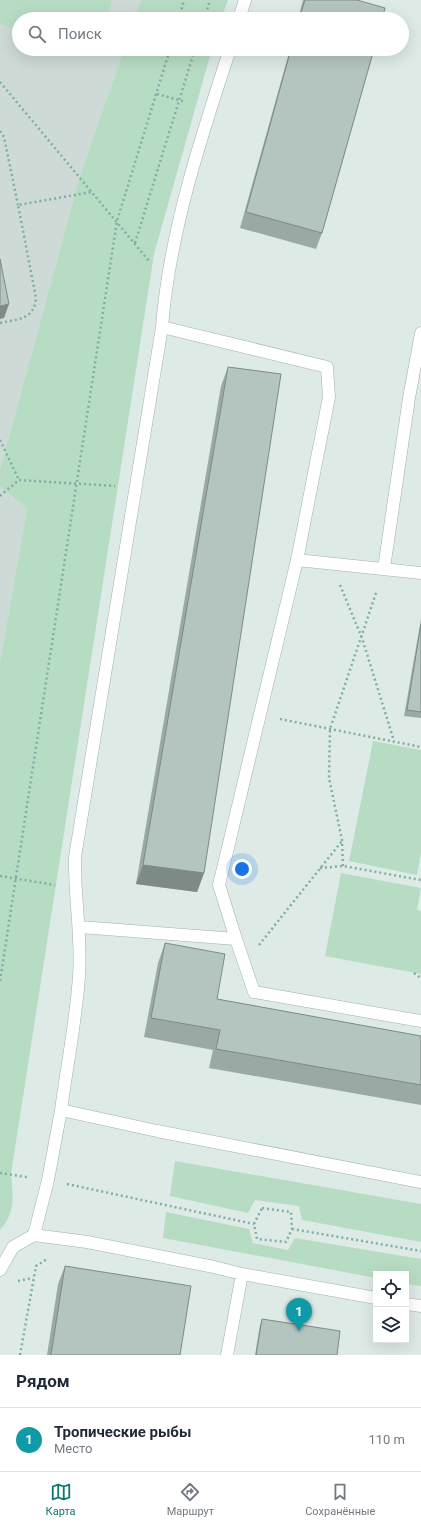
<!DOCTYPE html>
<html lang="ru">
<head>
<meta charset="utf-8">
<style>
  :root { --surface:#fff; --page:#f6f6f7; --text:#1f2937; --muted:#747a83; --line:#e0e1e3; --accent:#0f766e }
  body { margin:0; font-family:Roboto,sans-serif; background:var(--page); color:var(--text) }
  .controls { position:absolute; right:12px; bottom:12px; display:grid; overflow:hidden; border-radius:0px; box-shadow:0 4px 16px #0002 }
  .controls button { width:36px; height:36px; display:grid; place-items:center; padding:0; border:0; border-bottom:1px solid var(--line); background:var(--surface); color:var(--text); font:20px sans-serif }
  .you { position:absolute; left:242px; top:869px; width:14px; height:14px; margin:-10px; border:3px solid #fff; border-radius:50%; background:#1a73e8; box-shadow:0 0 0 6px #1a73e833 }
  .badge { display:grid; place-items:center; width:26px; height:26px; border-radius:50%; background:var(--accent); color:#fff; font-size:13px; font-weight:700 }
  .pin { position:absolute; translate:-50% -33px; filter:drop-shadow(0 1px 2px #0008) }
  .pin::after { content:''; position:absolute; top:21px; width:14px; height:12px; background:inherit; clip-path:polygon(0 0,100% 0,50% 100%) }
  .list { margin:0; padding:0; list-style:none }
  h2 { display:flex; justify-content:space-between; align-items:center; height:52px; margin:0; padding:0 16px; font-size:17px }
  h2 small { font-size:13px; font-weight:400; color:var(--muted) }
  .list li { display:grid; grid-template-columns:26px 1fr auto; gap:12px; align-items:center; box-sizing:border-box; height:64px; padding:0 16px; border-top:1px solid var(--line) }
  .list b { display:block; font-size:15px; white-space:nowrap }
  .list p { margin:0; font-size:13px; white-space:nowrap; color:var(--muted) }
  .list em { font-size:13px; font-style:normal; color:var(--muted) }
  .icon { flex:none; width:22px; height:22px; fill:none; stroke:currentColor; stroke-width:2; stroke-linecap:round; stroke-linejoin:round }
  .map { position:relative; flex:none; width:421px; height:1355px; overflow:hidden }
  .search { position:absolute; background:var(--surface); box-shadow:0 4px 16px #0002; left:12px; right:12px; top:12px; height:44px; display:flex; align-items:center; gap:10px; box-sizing:border-box; padding:0 14px; border-radius:22px; color:var(--muted); font-size:15px }
  .sheet { height:116px; background:var(--surface) }
  nav { display:flex; justify-content:space-around; align-items:center; box-sizing:border-box; height:56px; border-top:1px solid var(--line); background:var(--surface); font-size:11px; color:var(--muted) }
  nav a { display:grid; justify-items:center; gap:2px }
  nav .on { color:var(--accent) }
  .map>svg:first-child { display:block }
  .built { fill:#cddad5 }
  .green { fill:#b7dcc4 }
  .lines { fill:none; stroke-linecap:round; stroke-linejoin:round }
  .service-casing { stroke:#a1b2ad; stroke-width:13 }
  .path { stroke:#7eafa4; stroke-width:2.5; stroke-dasharray:2 3; stroke-linecap:butt }
  .service { stroke:#fff; stroke-width:12 }
  .wall { fill:#9ba9a4 }
  .shaded-wall { fill:#7e8a86 }
  .building { fill:#b4c5bf; stroke:#7e8a86 }
</style>
</head>
<body>
<div class="map">
<svg width="421" height="1355" viewBox="0 0 421 1355">
  <rect width="100%" height="100%" fill="#deeae6"/>
  <!-- built -->
  <path class="built" d="M 0,0 L 141,0 L 134,19 L 19,19 L 19,49 L 124,49 L 80,176 L 0,470 Z
    M 0,486 L 27,509 L 0,662 Z"/>
  <!-- green -->
  <path class="green" d="M 0,0 L 112,0 L 106,19 L 19,19 L 19,30 L 0,24 Z
    M 141,0 L 228,0 L 221,19 L 134,19 Z
    M 124,49 L 212,49 L 154,254 L 11,1174 C 13,1197 16,1212 0,1230 L 0,662 L 27,509 L 0,486 L 0,470 L 80,176 Z
    M 373,741 L 421,750 L 421,853 L 417,875 L 349,861 Z
    M 341,873 L 421,888 L 417,910 L 421,911 L 421,974 L 325,956 Z
    M 175,1161 L 421,1204 L 421,1242 L 302,1220 L 299,1206 L 255,1200 L 248,1213 L 170,1196 Z
    M 166,1212 L 249,1229 L 253,1243 L 288,1250 L 295,1238 L 421,1259 L 421,1286 L 406,1284 L 406,1274 L 376,1274 L 376,1278 L 163,1238 Z"/>
  <g class="lines">
    <defs>
      <path id="service" d="M 239,19 L 245,0
        M 162,327 L 327,367 L 329,397 L 297,560 L 219,885 L 236,939
        M 297,560 L 421,573
        M 384,568 L 409,398 L 421,333
        M 80,927 L 236,939 L 254,992 L 421,1021
        M 61,1110 C 67,1065 76,1021 79,976 C 82,936 74,897 75,857 L 162,327 C 169,234 201,137 230,49
        M 34,1235 L 48,1180 L 61,1110 L 157,1131 L 421,1182
        M 0,1270 L 13,1247 L 34,1235 L 87,1242 L 214,1267 L 242,1274 L 376,1298
        M 406,1304 L 421,1306
        M 227,1355 L 242,1274"/>
    </defs>
    <!-- service casing -->
    <use href="#service" class="service-casing"/>
    <!-- path -->
    <path class="path" d="M 179,19 L 184,0
      M 204,19 L 210,0
      M 0,82 L 149,261
      M 157,94 L 186,102
      M 0,131 L 4,137 L 18,205
      M 135,243 L 195,49
      M 0,323 C 18,319 34,320 36,298 L 18,205 L 92,192
      M 0,440 L 19,480
      M 0,496 L 19,480 L 115,486
      M 340,585 L 362,638 L 394,741
      M 280,719 L 421,747
      M 343,866 L 342,840 L 329,778 L 330,729 L 377,590
      M 320,868 L 343,866 L 421,880
      M 0,876 L 55,885
      M 259,945 L 342,841
      M 414,973 L 421,978
      M 0,981 L 117,221 L 170,49
      M 0,1173 L 27,1177
      M 67,1184 L 254,1224
      M 262,1208 L 291,1212 L 292,1229 L 286,1242 L 257,1239 L 254,1224 Z
      M 292,1229 L 421,1251
      M 18,1281 L 33,1278
      M 20,1355 L 36,1266 L 47,1259"/>
    <!-- service -->
    <use href="#service" class="service"/>
  </g>
  <!-- wall -->
  <path class="wall" d="M 303,0 L 357,0 L 382,19 L 298,19 Z
    M 290,49 L 374,49 L 322,233 L 316,249 L 240,228 Z
    M 228,367 L 204,873 L 197,892 L 136,884 L 221,386 Z
    M 421,619 L 421,718 L 404,716 Z
    M 165,943 L 217,999 L 421,1036 L 421,1105 L 209,1068 L 213,1050 L 144,1037 L 158,963 Z
    M 65,1266 L 180,1355 L 47,1355 L 58,1284 Z
    M 262,1319 L 337,1355 L 255,1355 L 260,1325 Z"/>
  <!-- shaded-wall -->
  <path class="shaded-wall" d="M 9,304 L 4,318 L 0,319 L 0,306 Z
    M 143,865 L 204,873 L 197,892 L 136,884 Z"/>
  <!-- building -->
  <path class="building" d="M 305,0 L 357,0 L 385,8 L 382,19 L 299,19 Z
    M 291,49 L 374,49 L 322,233 L 246,212 Z
    M 0,259 L 9,304 L 0,306 Z
    M 228,367 L 281,374 L 204,873 L 143,865 Z
    M 421,624 L 421,712 L 407,710 Z
    M 165,943 L 225,954 L 217,999 L 421,1036 L 421,1085 L 216,1049 L 220,1030 L 151,1018 Z
    M 65,1266 L 191,1286 L 180,1355 L 51,1355 Z
    M 262,1319 L 340,1331 L 337,1355 L 256,1355 Z"/>
</svg>
<div class="controls">
<button><svg class="icon" aria-label="locate" viewBox="0 0 24 24"><circle cx="12" cy="12" r="6"/><path d="M12 2v4M12 18v4M2 12h4M18 12h4"/></svg></button>
<button><svg class="icon" aria-label="layers" viewBox="0 0 24 24"><path d="M12 4l9 5-9 5-9-5zM3 14l9 5 9-5"/></svg></button>
</div>
<div class="you"></div>
<div class="pin badge" style="left:299px;top:1331px;background:#0f9aa8">1</div>
<div class="search"><svg class="icon" aria-label="search" viewBox="0 0 24 24"><circle cx="10" cy="10" r="6"/><path d="M15 15l6 6"/></svg>Поиск</div>
</div>
<section class="sheet">
<h2>Рядом<small></small></h2>
<ul class="list">
<li><span class="badge" style="background:#0f9aa8">1</span><div><b>Тропические рыбы</b><p>Место</p></div><em>110 m</em></li>
</ul>
</section>
<nav>
<a class="on"><svg class="icon" aria-label="map" viewBox="0 0 24 24"><path d="M3 6l6-2 6 2 6-2v14l-6 2-6-2-6 2zM9 4v14M15 6v14"/></svg>Карта</a>
<a><svg class="icon" aria-label="directions" viewBox="0 0 24 24"><path d="M12 3l9 9-9 9-9-9zM9 14v-3h6M13 9l2 2-2 2"/></svg>Маршрут</a>
<a><svg class="icon" aria-label="saved" viewBox="0 0 24 24"><path d="M7 4h10v16l-5-4-5 4z"/></svg>Сохранённые</a>
</nav>
</body>
</html>
